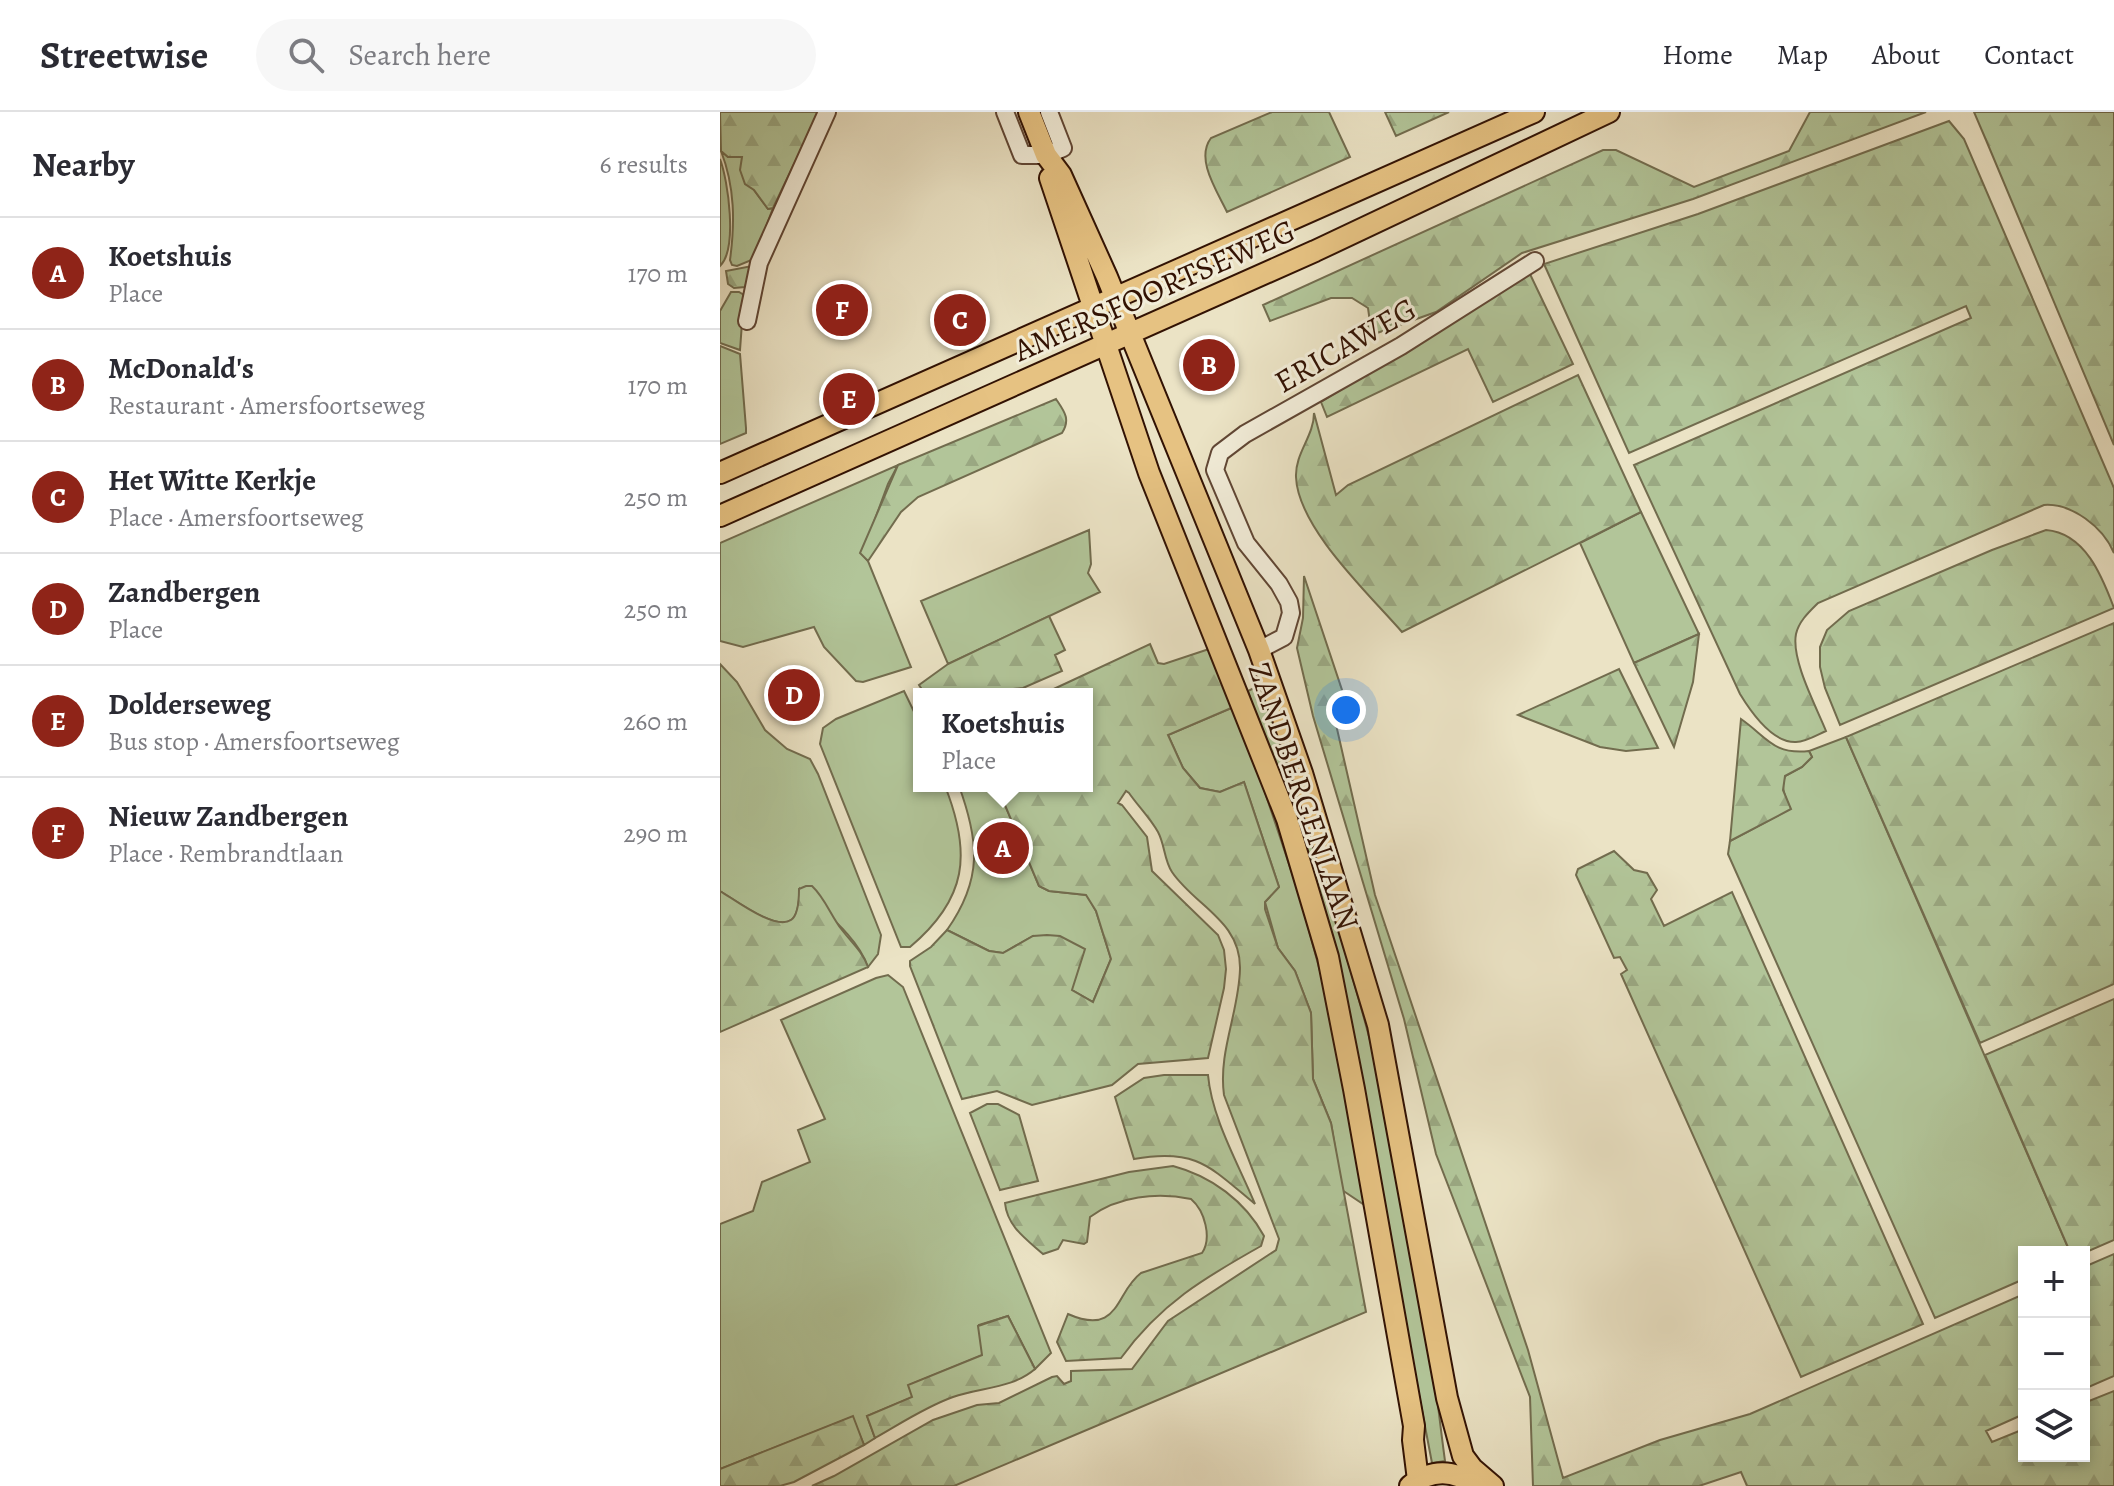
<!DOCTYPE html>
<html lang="en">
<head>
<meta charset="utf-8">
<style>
  :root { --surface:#fff; --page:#f7f7f7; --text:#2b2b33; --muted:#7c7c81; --line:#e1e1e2; --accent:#8f2418 }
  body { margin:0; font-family:Alegreya,serif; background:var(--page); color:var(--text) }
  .controls { position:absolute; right:24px; bottom:24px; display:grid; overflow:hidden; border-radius:0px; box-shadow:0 4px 12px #0003 }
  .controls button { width:72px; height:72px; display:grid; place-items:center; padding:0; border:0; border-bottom:2px solid var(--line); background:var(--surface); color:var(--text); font:40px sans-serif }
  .you { position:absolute; left:626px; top:598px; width:28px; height:28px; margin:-20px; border:6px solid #fff; border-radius:50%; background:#1a73e8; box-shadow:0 0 0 12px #1a73e833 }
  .badge { display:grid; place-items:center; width:52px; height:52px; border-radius:50%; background:var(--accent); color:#fff; font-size:26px; font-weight:700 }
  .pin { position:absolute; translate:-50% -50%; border:4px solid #fff; box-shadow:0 2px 8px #0006 }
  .popup { position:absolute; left:193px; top:576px; width:180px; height:104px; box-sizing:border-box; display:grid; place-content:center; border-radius:0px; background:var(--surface); filter:drop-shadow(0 2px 6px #0005); font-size:26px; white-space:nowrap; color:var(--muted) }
  .popup b { font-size:30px; color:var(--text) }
  .popup::after { content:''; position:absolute; left:50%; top:100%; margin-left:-16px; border:16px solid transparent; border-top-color:var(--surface) }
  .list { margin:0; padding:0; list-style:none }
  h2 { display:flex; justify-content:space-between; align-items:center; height:104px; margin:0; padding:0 32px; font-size:34px }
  h2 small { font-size:26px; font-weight:400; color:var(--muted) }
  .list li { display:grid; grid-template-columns:52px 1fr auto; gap:24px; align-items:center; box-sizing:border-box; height:112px; padding:0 32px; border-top:2px solid var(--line) }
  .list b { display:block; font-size:30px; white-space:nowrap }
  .list p { margin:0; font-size:26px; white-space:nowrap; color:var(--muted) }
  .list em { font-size:26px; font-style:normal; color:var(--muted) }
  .icon { flex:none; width:44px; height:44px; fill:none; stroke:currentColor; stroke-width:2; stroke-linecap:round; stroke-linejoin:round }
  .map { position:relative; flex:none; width:1394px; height:1374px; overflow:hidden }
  header { display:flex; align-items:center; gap:48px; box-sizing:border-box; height:112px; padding:0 40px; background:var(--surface); border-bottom:2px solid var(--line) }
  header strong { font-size:38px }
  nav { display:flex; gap:44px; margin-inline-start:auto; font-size:28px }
  .search { width:560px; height:72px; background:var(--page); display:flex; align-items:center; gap:20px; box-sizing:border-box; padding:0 28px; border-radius:44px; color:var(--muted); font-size:30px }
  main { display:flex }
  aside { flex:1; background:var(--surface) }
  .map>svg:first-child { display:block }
  .grass { fill:#b2c599; stroke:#726c4e; stroke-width:2 }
  .forest { fill:url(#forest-firs); stroke:#726c4e; stroke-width:2 }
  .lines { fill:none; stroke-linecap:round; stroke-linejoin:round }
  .minor-casing { stroke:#604634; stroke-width:20 }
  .major-casing { stroke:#321203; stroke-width:24 }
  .minor { stroke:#f2edd9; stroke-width:16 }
  .major { stroke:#e6c282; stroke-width:20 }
  .labels { text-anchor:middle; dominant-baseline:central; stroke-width:6; stroke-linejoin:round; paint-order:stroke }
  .street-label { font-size:32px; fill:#321203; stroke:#f2edd9 }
</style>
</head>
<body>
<header>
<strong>Streetwise</strong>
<div class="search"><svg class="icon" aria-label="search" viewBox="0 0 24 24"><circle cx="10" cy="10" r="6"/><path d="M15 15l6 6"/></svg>Search here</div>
<nav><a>Home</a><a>Map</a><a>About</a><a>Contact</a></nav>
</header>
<main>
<aside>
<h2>Nearby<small>6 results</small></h2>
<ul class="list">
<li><span class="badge">A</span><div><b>Koetshuis</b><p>Place</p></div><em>170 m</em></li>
<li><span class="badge">B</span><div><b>McDonald's</b><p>Restaurant · Amersfoortseweg</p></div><em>170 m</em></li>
<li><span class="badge">C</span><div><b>Het Witte Kerkje</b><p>Place · Amersfoortseweg</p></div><em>250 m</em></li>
<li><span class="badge">D</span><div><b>Zandbergen</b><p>Place</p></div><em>250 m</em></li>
<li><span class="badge">E</span><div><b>Dolderseweg</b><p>Bus stop · Amersfoortseweg</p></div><em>260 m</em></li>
<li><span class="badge">F</span><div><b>Nieuw Zandbergen</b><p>Place · Rembrandtlaan</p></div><em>290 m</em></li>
</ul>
</aside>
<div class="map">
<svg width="1394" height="1374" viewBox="0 0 1394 1374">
  <defs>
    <pattern id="forest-firs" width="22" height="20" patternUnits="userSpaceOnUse" patternTransform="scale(2)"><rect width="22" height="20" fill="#b2c599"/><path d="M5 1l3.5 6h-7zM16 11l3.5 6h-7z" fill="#9aa882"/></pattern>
  </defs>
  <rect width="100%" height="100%" fill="#ebe3c5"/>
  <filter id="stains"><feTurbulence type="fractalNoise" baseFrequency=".0025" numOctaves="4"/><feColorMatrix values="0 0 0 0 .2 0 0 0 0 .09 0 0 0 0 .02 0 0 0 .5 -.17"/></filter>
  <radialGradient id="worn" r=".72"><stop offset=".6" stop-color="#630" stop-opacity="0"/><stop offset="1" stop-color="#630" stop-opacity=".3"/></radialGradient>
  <!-- grass -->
  <path class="grass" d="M 1,39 L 8,45 L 22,45 L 34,78 L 48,97 L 53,96 L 34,147 L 17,154 L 12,153 L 10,148 C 15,111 15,75 1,39 Z
    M 0,47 C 8,68 18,137 0,154 Z
    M 11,180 L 19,180 L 24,183 L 20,238 L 0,231 L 0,199 Z
    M 0,234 L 20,242 L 26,316 L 26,321 L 0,332 Z
    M 178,353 L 168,372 L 142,442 L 148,449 L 191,555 L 143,570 L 136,569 L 104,535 L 94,515 L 23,535 L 0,529 L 0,431 Z
    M 921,400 L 979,522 L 914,551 L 860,431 Z
    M 369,418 L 371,452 L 368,461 L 380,480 L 228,552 L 201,489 Z
    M 0,552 L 17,570 L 45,618 L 67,637 L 90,647 L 98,662 L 161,823 L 158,842 L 148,855 C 137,823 103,800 80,777 C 79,785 79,803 71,808 C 56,819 14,787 0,779 Z
    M 542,572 C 601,761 667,955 699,1150 C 710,1216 716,1283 725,1349 L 712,1351 L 669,1125 L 584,752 L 528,579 Z
    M 184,579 L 199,610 L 199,674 L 225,674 C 252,742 247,787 190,835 L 181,835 L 100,632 L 103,616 L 116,607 Z
    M 516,594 L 580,785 L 608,889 L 646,1094 L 622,1078 L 611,1011 L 593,967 L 591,901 L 575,859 L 558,836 L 545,790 L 559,775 L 524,670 L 500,680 L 480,676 L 463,656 L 448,623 Z
    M 1126,625 L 1350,1140 L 1304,1140 L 1304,1167 L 1215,1206 L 1008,742 L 1010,729 L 1070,697 C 1066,686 1060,676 1065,664 L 1082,655 L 1092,645 L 1089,639 Z
    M 239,674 L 277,674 L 319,774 L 329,779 L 367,783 L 376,799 L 391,847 L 373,890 L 352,878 L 313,824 L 283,841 L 269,839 L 227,818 C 263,767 259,729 239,674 Z
    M 168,863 L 183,875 L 331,1241 L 315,1257 L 288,1204 L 259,1213 L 263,1243 L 189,1273 L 193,1285 L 147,1304 L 155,1326 L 144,1333 L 132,1305 L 0,1357 L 0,1112 L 33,1099 L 42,1070 L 90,1050 L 78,1018 L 105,1007 L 61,908 L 156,866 Z"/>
  <!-- forest -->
  <path class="forest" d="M 0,0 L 99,0 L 53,96 L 48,97 L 34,78 L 25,72 L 20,58 L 22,45 L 8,45 L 1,39 Z
    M 552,0 L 609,0 L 630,45 L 507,100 C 497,79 475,47 491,26 Z
    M 665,0 L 729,0 L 676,24 Z
    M 1090,0 L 1206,0 L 973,87 L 802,141 L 716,200 L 643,226 L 650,210 L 648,196 L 632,186 L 611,186 L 550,209 L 543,193 L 883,38 L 896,38 L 974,75 L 1069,39 Z
    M 1254,0 L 1394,0 L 1394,333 L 1266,28 Z
    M 1229,9 L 1244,27 L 1394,376 L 1394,441 C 1383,415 1352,391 1324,393 L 1098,491 C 1089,500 1079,509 1076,522 C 1071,548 1096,594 1106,619 C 1097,623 1086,630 1076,630 C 1053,631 1031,600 1020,582 L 914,353 L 1251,206 L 1246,194 L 909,341 L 824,152 L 978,102 Z
    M 32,154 L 25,175 L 14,176 L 8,172 L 6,159 Z
    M 809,160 L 853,252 L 773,290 L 748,237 L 607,305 L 601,290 Z
    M 858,263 L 921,400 L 682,520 C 649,482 578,416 576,365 C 575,341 594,324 594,301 L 616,383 L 628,373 Z
    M 336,287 C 344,299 351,307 342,321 L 198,385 L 181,400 L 148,449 L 140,441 L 178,353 Z
    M 1326,418 C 1365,421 1382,464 1394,496 L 1120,613 L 1105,576 L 1100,555 L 1100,535 L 1107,518 L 1129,499 L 1272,438 Z
    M 584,464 L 626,590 L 612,595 L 655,783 L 808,1238 L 843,1366 L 940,1328 L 1030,1302 L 1304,1182 L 1304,1302 L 1266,1319 L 1272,1330 L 1304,1317 L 1304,1344 L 1364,1344 L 1364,1291 L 1394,1279 L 1394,1374 L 1027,1374 L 1021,1360 L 979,1374 L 813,1374 L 810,1285 L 716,1042 L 684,907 L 593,604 L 577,536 L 583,506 Z
    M 329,504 L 345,538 L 335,543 L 342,559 L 303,576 L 243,582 L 205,582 L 199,573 L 228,552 Z
    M 1394,511 L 1394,872 L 1260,931 L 1126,625 Z
    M 979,522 L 973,570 L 954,635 L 914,551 Z
    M 430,532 L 438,551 L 444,552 L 489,537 L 516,594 L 448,623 L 463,656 L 480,676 L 500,680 L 524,670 L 559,775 L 545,790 L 545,797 L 558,836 L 575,859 L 591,901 L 593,967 L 611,1011 L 646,1200 L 234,1374 L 92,1374 L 114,1364 L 213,1308 L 257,1293 L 279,1291 L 332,1265 L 337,1264 L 344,1272 L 351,1269 L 351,1259 L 412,1257 L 448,1209 L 556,1138 L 559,1127 L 504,983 C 498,940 519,900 520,857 C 521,809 475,794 452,760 C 444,748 445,733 438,720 C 430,706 418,694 409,681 L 406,679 L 398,691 L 402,693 L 427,725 L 432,759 L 498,823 L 504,838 L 506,857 L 504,876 L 488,946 L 418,952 L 392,973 L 312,993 L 277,979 L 242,987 L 190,854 L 190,849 L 211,835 L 227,818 L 269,839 L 283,841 L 313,824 L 327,823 L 340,824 L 365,837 L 352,878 L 373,890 L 391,847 L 376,799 L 366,783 L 329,779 L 319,774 L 277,674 L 367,674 L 367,582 L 323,582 Z
    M 899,557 L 938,636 L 906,639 L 880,635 L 798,603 Z
    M 1021,607 C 1047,625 1053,643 1089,639 L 1092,645 L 1082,655 L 1065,664 L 1063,678 L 1071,697 L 1010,729 Z
    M 894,739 L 914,758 L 927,761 L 937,778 L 931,787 L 944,814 L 1012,780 L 1203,1212 L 1081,1265 L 901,862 L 907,858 L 900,845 L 894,846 L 856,763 L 858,757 Z
    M 86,774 L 92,774 C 105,786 111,804 122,818 C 132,831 142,839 148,855 L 0,920 L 0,779 C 14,787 55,819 71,808 C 79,803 79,785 79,777 Z
    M 1394,887 L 1394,1128 L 1364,1141 L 1350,1140 L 1265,943 Z
    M 444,963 L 488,963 C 492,1007 518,1051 535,1092 C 490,1055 477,1036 414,1047 L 395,985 L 424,966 Z
    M 267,992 L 278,992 L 299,1003 L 318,1069 L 280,1078 L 250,1001 Z
    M 453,1054 C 491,1064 525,1089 544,1124 L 541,1134 C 484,1166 440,1192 401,1246 L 346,1249 L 337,1230 L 348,1202 C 400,1225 395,1180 421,1161 L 482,1141 C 492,1126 485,1099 471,1087 C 437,1080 398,1084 370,1105 L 367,1130 L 364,1132 L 343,1128 L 338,1137 L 323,1142 C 306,1127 287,1114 285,1091 L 409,1060 Z
    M 1394,1142 L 1394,1264 L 1364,1277 L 1364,1155 Z
    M 288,1204 L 315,1257 C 292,1277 260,1275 233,1285 C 205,1295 180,1312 155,1326 L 147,1304 L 192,1285 L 188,1273 L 262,1243 L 258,1214 Z
    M 133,1304 L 144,1333 L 74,1370 L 60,1374 L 0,1374 L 0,1357 Z"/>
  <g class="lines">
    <defs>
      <path id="minor" d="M 285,0 L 302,43 L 326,43 L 343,36 L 329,0
        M 27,209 L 39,151 L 107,0
        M 539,538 L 564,525 L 571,501 L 569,490 L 559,472 L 526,431 L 495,358 L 500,341 L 525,322 L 681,234 L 815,149"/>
      <path id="major" d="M 309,0 L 326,43 L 341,63 L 387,165 L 539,538 L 582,661 L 658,913 L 727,1286 L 743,1344 L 752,1356 L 773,1374
        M 330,66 L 429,361 L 567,707 L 608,845 L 634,977 L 694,1314 L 693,1328 L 698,1368
        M 0,361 L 814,0
        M 0,404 L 595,139 L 889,0
        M 690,1374 C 710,1357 735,1357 755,1374"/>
    </defs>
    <!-- minor casing -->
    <use href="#minor" class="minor-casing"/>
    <!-- major casing -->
    <use href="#major" class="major-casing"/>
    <!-- minor -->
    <use href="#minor" class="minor"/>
    <!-- major -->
    <use href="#major" class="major"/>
  </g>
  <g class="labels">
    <!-- street labels -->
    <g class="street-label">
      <text transform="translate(434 178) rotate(-24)">AMERSFOORTSEWEG</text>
      <text transform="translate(625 233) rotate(-30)">ERICAWEG</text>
      <text transform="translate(584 684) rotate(71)">ZANDBERGENLAAN</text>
    </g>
  </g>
  <rect width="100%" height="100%" filter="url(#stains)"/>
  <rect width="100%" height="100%" fill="url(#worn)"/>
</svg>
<div class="controls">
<button>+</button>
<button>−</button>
<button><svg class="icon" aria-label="layers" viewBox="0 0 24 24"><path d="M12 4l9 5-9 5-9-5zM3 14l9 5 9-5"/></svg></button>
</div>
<div class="you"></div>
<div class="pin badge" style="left:283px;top:736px">A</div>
<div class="popup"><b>Koetshuis</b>Place</div>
<div class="pin badge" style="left:489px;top:253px">B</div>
<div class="pin badge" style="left:240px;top:208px">C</div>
<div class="pin badge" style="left:74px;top:583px">D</div>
<div class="pin badge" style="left:129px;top:287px">E</div>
<div class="pin badge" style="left:122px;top:198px">F</div>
</div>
</main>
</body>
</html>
